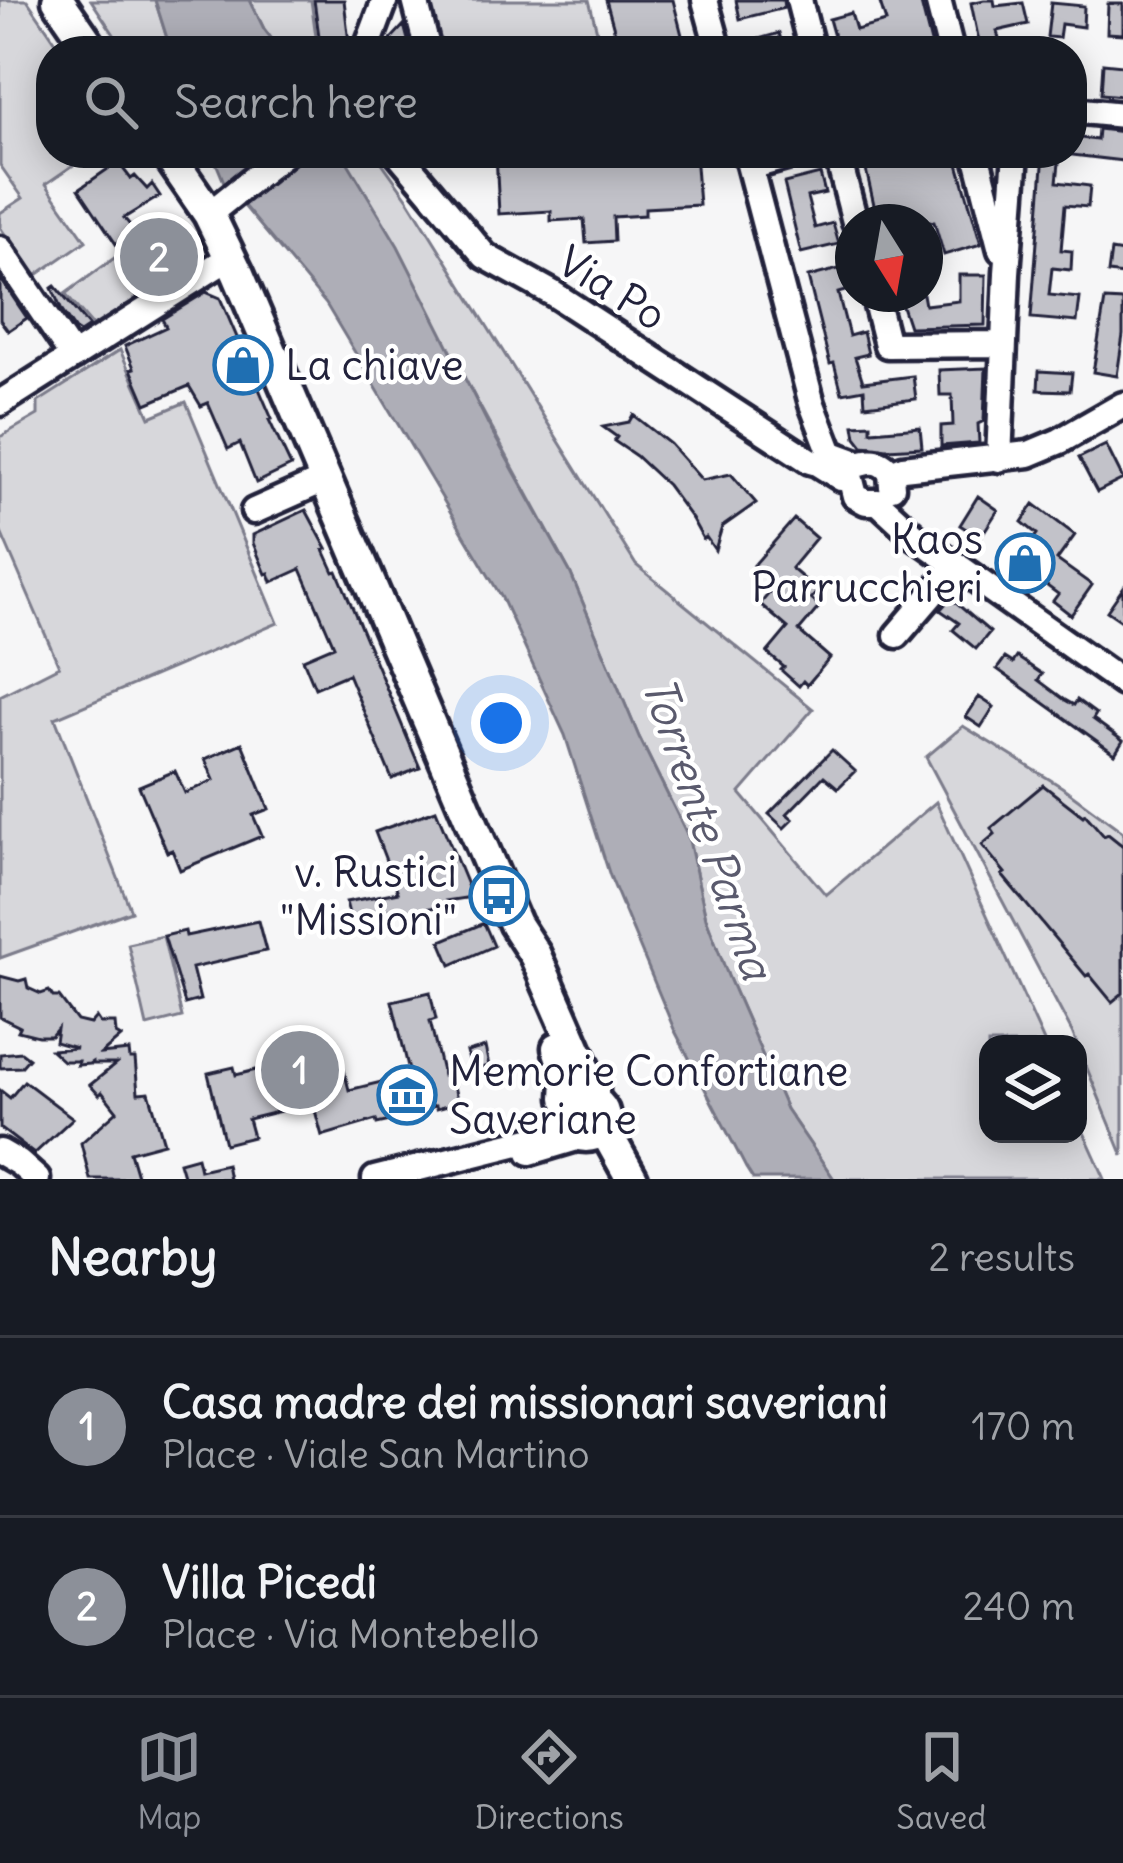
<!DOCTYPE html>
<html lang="en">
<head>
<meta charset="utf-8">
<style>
  :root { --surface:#171b24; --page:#20242c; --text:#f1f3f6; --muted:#9ea1a6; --line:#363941; --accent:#8c9099 }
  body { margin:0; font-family:Delius,sans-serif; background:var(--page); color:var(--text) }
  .controls { position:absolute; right:36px; bottom:36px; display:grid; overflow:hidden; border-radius:24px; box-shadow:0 6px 30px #0003 }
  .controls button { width:108px; height:108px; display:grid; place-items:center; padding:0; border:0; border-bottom:3px solid var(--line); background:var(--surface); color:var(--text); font:60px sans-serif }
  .compass { position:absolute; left:835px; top:204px; width:108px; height:108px; border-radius:50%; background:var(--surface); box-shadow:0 6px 30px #0003; rotate:169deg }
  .you { position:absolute; left:501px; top:723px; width:42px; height:42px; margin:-30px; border:9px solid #fff; border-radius:50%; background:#1a73e8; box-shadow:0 0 0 18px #1a73e833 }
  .badge { display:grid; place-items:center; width:78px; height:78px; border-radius:50%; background:var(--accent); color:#fff; font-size:39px; font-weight:700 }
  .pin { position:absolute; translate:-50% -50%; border:6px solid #fff; box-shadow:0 3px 12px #0006 }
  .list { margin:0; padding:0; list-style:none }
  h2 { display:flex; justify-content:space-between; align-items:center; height:156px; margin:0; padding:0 48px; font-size:51px }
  h2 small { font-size:39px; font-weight:400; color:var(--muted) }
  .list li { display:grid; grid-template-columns:78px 1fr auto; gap:36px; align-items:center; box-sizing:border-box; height:180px; padding:0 48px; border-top:3px solid var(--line) }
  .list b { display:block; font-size:45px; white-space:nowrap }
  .list p { margin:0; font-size:39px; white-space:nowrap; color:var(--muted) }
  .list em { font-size:39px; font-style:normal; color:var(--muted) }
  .icon { flex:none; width:66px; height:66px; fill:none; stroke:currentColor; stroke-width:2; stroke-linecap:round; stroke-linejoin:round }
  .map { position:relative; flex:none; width:1123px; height:1179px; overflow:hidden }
  .search { position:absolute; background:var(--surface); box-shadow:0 6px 30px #0003; left:36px; right:36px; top:36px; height:132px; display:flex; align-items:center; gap:30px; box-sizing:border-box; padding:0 42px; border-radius:48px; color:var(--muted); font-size:45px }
  .sheet { height:516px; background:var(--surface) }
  nav { display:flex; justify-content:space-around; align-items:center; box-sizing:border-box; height:168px; border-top:3px solid var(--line); background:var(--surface); font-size:33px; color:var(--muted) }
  nav a { display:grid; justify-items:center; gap:6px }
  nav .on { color:var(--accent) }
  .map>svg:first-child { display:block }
  .green { fill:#d7d7db; stroke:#7c7c8b; stroke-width:3 }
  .water { fill:#aeaeb7; stroke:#767685; stroke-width:3 }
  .building { fill:#c2c2c9; stroke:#22223b; stroke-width:3 }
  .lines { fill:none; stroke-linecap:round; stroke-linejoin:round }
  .minor-casing { stroke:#22223b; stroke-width:33 }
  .major-casing { stroke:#22223b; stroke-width:39 }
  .minor { stroke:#fff; stroke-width:24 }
  .major { stroke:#fff; stroke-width:30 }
  .labels { text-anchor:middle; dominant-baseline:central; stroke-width:9; stroke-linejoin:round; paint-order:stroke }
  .street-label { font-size:42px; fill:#22223b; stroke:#fff }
  .poi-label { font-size:42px; fill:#22223b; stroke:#fff; text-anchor:start }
  .water-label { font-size:45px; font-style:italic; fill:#5a5a6d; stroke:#fff }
</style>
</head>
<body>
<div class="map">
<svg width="1123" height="1179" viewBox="0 0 1123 1179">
  <rect width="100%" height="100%" fill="#f6f6f7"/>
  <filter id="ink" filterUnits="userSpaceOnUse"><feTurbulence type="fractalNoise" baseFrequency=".00833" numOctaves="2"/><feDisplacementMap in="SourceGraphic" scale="24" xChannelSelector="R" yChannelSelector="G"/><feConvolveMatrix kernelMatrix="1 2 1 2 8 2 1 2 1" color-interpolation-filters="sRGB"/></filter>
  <g filter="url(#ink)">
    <!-- green -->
    <path class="green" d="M 0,0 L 27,0 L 62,51 L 51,51 L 51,153 L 91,153 L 46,184 L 86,241 L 34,277 L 0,227 L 0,213 L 23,198 L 0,165 Z
      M 91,0 L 155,0 L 171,51 L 125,51 Z
      M 250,0 L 311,0 L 318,51 L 281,51 L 264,29 Z
      M 422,0 L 589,0 L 600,43 L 563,51 L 435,51 Z
      M 342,153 L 375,153 L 408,199 L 636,565 L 813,709 L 740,793 L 826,895 L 936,802 L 1045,1044 L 988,1044 L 988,1134 L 1078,1134 L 1078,1119 L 1105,1179 L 834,1179 L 786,1109 L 728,976 L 706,918 L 688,836 L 639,737 L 570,572 Z
      M 124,251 L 159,291 L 96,330 L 65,294 Z
      M 120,350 L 150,417 L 186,402 L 278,623 L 55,718 L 131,911 L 0,958 L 0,696 L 59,666 L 0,530 L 0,437 L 38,415 L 38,402 Z
      M 963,726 L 1062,787 L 1123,832 L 1123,1156 L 1072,1032 L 926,757 Z
      M 163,936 L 182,1017 L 147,1026 L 128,944 Z"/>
    <!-- water -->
    <path class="water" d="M 155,0 L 250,0 L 264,29 L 281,51 L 171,51 Z
      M 212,153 L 342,153 L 398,246 L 489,426 L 570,572 L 639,737 L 688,836 L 706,918 L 728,976 L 786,1109 L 834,1179 L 753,1179 L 746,1168 L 674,1029 L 610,876 L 565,735 L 502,598 L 326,304 L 224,182 Z"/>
    <!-- building -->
    <path class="building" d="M 314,0 L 344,0 L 350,51 L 321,51 Z
      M 606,0 L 673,0 L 686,51 L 620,51 Z
      M 736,0 L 783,0 L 784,8 L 740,19 Z
      M 879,0 L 920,0 L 933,51 L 838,51 L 829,19 L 851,13 L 856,30 L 886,22 Z
      M 984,0 L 994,0 L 995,6 L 1023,3 L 1028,24 L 997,31 L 1002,51 L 981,51 L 971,3 Z
      M 1051,3 L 1084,6 L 1083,27 L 1061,24 L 1059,38 L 1047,37 Z
      M 1108,4 L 1123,4 L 1123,34 L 1107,33 Z
      M 404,25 L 411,51 L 401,51 L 391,39 Z
      M 779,33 L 784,51 L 735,51 L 735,46 Z
      M 1103,63 L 1123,65 L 1123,96 L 1101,94 Z
      M 1098,129 L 1123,132 L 1123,161 L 1072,155 L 1072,137 L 1097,140 Z
      M 496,153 L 695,153 L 699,205 L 645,208 L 645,215 L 613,217 L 614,241 L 586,243 L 584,219 L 551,221 L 551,211 L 499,214 Z
      M 900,153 L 955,153 L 981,244 L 944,255 L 934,222 L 878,222 L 864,161 Z
      M 1044,153 L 1060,153 L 1057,182 L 1090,186 L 1088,207 L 1065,205 L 1061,250 L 1072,251 L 1071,270 L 1052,268 L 1049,295 L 1080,298 L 1077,322 L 1031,318 Z
      M 118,162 L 131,179 L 135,176 L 147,189 L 152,184 L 160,196 L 124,218 L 143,241 L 157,230 L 182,261 L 170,271 L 173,274 L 157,284 L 126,245 L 120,250 L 79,189 Z
      M 820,174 L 825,193 L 807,197 L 815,228 L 833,223 L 839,244 L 801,253 L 784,183 Z
      M 1111,251 L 1123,253 L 1123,275 L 1108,273 Z
      M 846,267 L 852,289 L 838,293 L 849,336 L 863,332 L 868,354 L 855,357 L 863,382 L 913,376 L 916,399 L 865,405 L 864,389 L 842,393 L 834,363 L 830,364 L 808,277 Z
      M 959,275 L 986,275 L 985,325 L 909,327 L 898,294 L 923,294 L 925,305 L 959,301 Z
      M 0,278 L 27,318 L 8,331 L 0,320 Z
      M 55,286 L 89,327 L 80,333 L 75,330 L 62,311 L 52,288 Z
      M 206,292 L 220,298 L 272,419 L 269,420 L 291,466 L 256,483 L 240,443 L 228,449 L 208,403 L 201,406 L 189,386 L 146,404 L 131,369 L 134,368 L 125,346 L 166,327 L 162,319 Z
      M 1105,300 L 1123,301 L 1123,335 L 1117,376 L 1093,372 Z
      M 986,368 L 984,421 L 978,424 L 979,443 L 941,446 L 941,426 L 953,425 L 952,395 L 940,395 L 939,370 Z
      M 1039,371 L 1072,373 L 1070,391 L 1038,390 Z
      M 633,415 L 670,444 L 702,480 L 731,474 L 756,503 L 722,527 L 715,550 L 706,537 L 703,539 L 692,519 L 667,485 L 636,456 L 614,441 L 617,437 L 603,427 L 629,422 Z
      M 871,424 L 871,431 L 920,427 L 922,447 L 887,449 L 863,446 L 856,437 L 854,425 Z
      M 1106,445 L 1123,479 L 1097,492 L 1079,458 Z
      M 978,496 L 998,510 L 980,538 L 960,525 Z
      M 1034,504 L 1075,535 L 1057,560 L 1092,585 L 1071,615 L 1053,601 L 1058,594 L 1016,563 L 1037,534 L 1022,522 Z
      M 306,510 L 327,549 L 324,550 L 334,572 L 337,571 L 420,768 L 392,779 L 348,674 L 315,688 L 303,659 L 334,646 L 301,569 L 272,582 L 269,573 L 266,574 L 253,543 L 253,535 Z
      M 794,519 L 816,538 L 791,568 L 818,591 L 811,599 L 820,606 L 799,631 L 830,658 L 807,685 L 803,681 L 799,686 L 781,670 L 784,667 L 767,653 L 788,628 L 760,604 L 777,584 L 754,565 Z
      M 1123,588 L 1123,622 L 1107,611 Z
      M 955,593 L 961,597 L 956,603 L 990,632 L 976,649 L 953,630 L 959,623 L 940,610 Z
      M 1017,657 L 1042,674 L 1038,680 L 1065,700 L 1074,705 L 1077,700 L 1096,714 L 1093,719 L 1123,741 L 1115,754 L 997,669 L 1005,658 L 1013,663 Z
      M 979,697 L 994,707 L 981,727 L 966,717 Z
      M 242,743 L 269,809 L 253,815 L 262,836 L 180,870 L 172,850 L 167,852 L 139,786 L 175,771 L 185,793 L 214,780 L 205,759 Z
      M 832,750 L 855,771 L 838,788 L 824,776 L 787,814 L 793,819 L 784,828 L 769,814 Z
      M 1043,785 L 1083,816 L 1085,814 L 1104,836 L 1108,834 L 1123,846 L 1123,993 L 1112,1002 L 1089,974 L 1086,976 L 1002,875 L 1005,873 L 982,845 L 995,834 L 991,828 Z
      M 436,810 L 472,897 L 446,901 L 448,905 L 402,913 L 399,908 L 350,918 L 346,902 L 398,892 L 375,832 Z
      M 258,921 L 266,951 L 192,968 L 200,1000 L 185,1004 L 164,936 L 185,931 L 186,936 Z
      M 484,923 L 494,946 L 451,965 L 441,941 Z
      M 0,976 L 19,981 L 26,979 L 28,988 L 41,994 L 49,991 L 53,997 L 59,997 L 77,1021 L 90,1024 L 96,1017 L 100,1023 L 115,1023 L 116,1034 L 121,1037 L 101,1054 L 129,1051 L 130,1059 L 135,1059 L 138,1093 L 149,1092 L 164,1143 L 130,1152 L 138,1179 L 90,1179 L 81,1143 L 117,1111 L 102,1092 L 99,1095 L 90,1085 L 116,1064 L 92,1064 L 92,1062 L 89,1064 L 77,1065 L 78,1061 L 63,1061 L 51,1050 L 76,1048 L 55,1042 L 57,1029 L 51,1036 L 38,1036 L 18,1031 L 20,1027 L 0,1017 Z
      M 430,992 L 436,1019 L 430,1021 L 443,1076 L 451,1074 L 458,1103 L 436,1109 L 435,1106 L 402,1114 L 404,1118 L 377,1124 L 376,1120 L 322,1136 L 313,1103 L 248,1119 L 253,1137 L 225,1144 L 208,1073 L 234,1067 L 236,1075 L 313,1056 L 311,1049 L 337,1042 L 349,1090 L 410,1075 L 392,1001 Z
      M 485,1047 L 489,1066 L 471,1070 L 467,1052 Z
      M 21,1052 L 29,1058 L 21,1067 L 0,1068 L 0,1054 Z
      M 24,1081 L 73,1118 L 34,1154 L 0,1128 L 0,1090 L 10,1098 Z
      M 197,1157 L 200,1170 L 226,1164 L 229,1179 L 184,1179 L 179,1162 Z"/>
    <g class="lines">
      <defs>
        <path id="minor" d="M 415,0 L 428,51
          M 705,0 L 719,51
          M 799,0 L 812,51
          M 938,0 L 951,51
          M 366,51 L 385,0
          M 1072,110 L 1123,115
          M 398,153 L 485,256 L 552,293 L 810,461 L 817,463 L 841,478
          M 746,153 L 812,404 L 831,453 L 851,480 L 855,496 L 866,502 L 878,502 L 915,536 L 1123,683
          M 837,153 L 855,222
          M 976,153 L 1001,250
          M 750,167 L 800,153
          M 209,214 L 285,153
          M 0,249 L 73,357
          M 874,294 L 887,345 L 1004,344
          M 0,403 L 230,257
          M 833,454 L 860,464 C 873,459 883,462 891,473 L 892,487
          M 999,459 L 1007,273 L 1016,153
          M 891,473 L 903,468 L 1029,454 L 1060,441 L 1123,405
          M 254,511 L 326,479
          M 897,635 L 957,565
          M 0,1152 L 19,1163 L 37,1179
          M 530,1152 L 587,1135
          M 375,1179 L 534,1139 L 569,1115"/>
        <path id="major" d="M 58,0 L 93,51
          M 167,153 L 209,214 L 238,274 L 515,924 L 535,955 L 564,1021 L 593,1088 L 593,1101
          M 558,1048 L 568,1079 L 567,1098 L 573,1106
          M568 1118a18 18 0 1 1 36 0a18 18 0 1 1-36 0Z
          M 602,1125 L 632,1179"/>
      </defs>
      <!-- minor casing -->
      <use href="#minor" class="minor-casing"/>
      <!-- major casing -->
      <use href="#major" class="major-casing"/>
      <!-- minor -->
      <use href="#minor" class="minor"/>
      <!-- major -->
      <use href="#major" class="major"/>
    </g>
  </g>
  <!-- icons -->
  <defs>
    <symbol id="shop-ring" viewBox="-11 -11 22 22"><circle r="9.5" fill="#fff" stroke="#1f6fb2" stroke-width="1.5"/><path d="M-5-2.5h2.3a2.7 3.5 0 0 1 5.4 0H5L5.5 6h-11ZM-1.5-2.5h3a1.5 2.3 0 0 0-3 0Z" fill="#1f6fb2"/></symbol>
    <symbol id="bus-ring" viewBox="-11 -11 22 22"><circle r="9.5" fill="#fff" stroke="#1f6fb2" stroke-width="1.5"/><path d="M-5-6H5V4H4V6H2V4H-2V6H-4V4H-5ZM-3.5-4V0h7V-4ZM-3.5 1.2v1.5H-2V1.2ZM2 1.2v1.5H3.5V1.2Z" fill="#1f6fb2"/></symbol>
    <symbol id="museum-ring" viewBox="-11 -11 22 22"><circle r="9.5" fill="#fff" stroke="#1f6fb2" stroke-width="1.5"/><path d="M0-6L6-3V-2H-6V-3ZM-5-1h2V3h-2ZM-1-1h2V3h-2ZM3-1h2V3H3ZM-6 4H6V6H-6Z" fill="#1f6fb2"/></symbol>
  </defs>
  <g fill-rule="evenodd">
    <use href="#shop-ring" x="210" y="332" width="66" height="66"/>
    <use href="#shop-ring" x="992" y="530" width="66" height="66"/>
    <use href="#bus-ring" x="466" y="863" width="66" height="66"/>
    <use href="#museum-ring" x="374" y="1062" width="66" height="66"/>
  </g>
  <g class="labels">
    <!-- street labels -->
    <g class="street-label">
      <text transform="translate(612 288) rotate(32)">Via Po</text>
    </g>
    <!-- poi labels -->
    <g class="poi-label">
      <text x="285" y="365">La chiave</text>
      <text x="983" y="539" text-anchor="end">Kaos<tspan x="983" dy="48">Parrucchieri</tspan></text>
      <text x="457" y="872" text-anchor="end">v. Rustici<tspan x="457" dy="48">"Missioni"</tspan></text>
      <text x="449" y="1071">Memorie Confortiane<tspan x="449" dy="48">Saveriane</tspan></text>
    </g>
    <!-- water labels -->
    <g class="water-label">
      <text transform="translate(708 828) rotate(71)">Torrente Parma</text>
    </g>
  </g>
</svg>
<div class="controls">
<button><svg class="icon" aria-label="layers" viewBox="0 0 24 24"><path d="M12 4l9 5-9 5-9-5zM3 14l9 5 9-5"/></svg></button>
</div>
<svg class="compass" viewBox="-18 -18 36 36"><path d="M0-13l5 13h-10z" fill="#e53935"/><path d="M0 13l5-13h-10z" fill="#9ea1a6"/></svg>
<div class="you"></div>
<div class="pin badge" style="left:300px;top:1070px">1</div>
<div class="pin badge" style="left:159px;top:257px">2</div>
<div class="search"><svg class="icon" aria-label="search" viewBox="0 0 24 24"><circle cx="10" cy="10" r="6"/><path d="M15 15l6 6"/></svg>Search here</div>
</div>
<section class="sheet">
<h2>Nearby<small>2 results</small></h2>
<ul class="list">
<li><span class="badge">1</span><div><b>Casa madre dei missionari saveriani</b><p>Place · Viale San Martino</p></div><em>170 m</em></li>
<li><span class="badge">2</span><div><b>Villa Picedi</b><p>Place · Via Montebello</p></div><em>240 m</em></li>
</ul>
</section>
<nav>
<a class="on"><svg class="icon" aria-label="map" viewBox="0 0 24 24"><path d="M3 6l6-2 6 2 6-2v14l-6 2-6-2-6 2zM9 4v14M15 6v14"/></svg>Map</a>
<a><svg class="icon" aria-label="directions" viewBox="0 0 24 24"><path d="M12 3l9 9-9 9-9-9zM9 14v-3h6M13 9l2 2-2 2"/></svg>Directions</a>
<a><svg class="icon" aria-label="saved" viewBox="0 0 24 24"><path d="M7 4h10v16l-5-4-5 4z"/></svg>Saved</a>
</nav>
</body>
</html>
